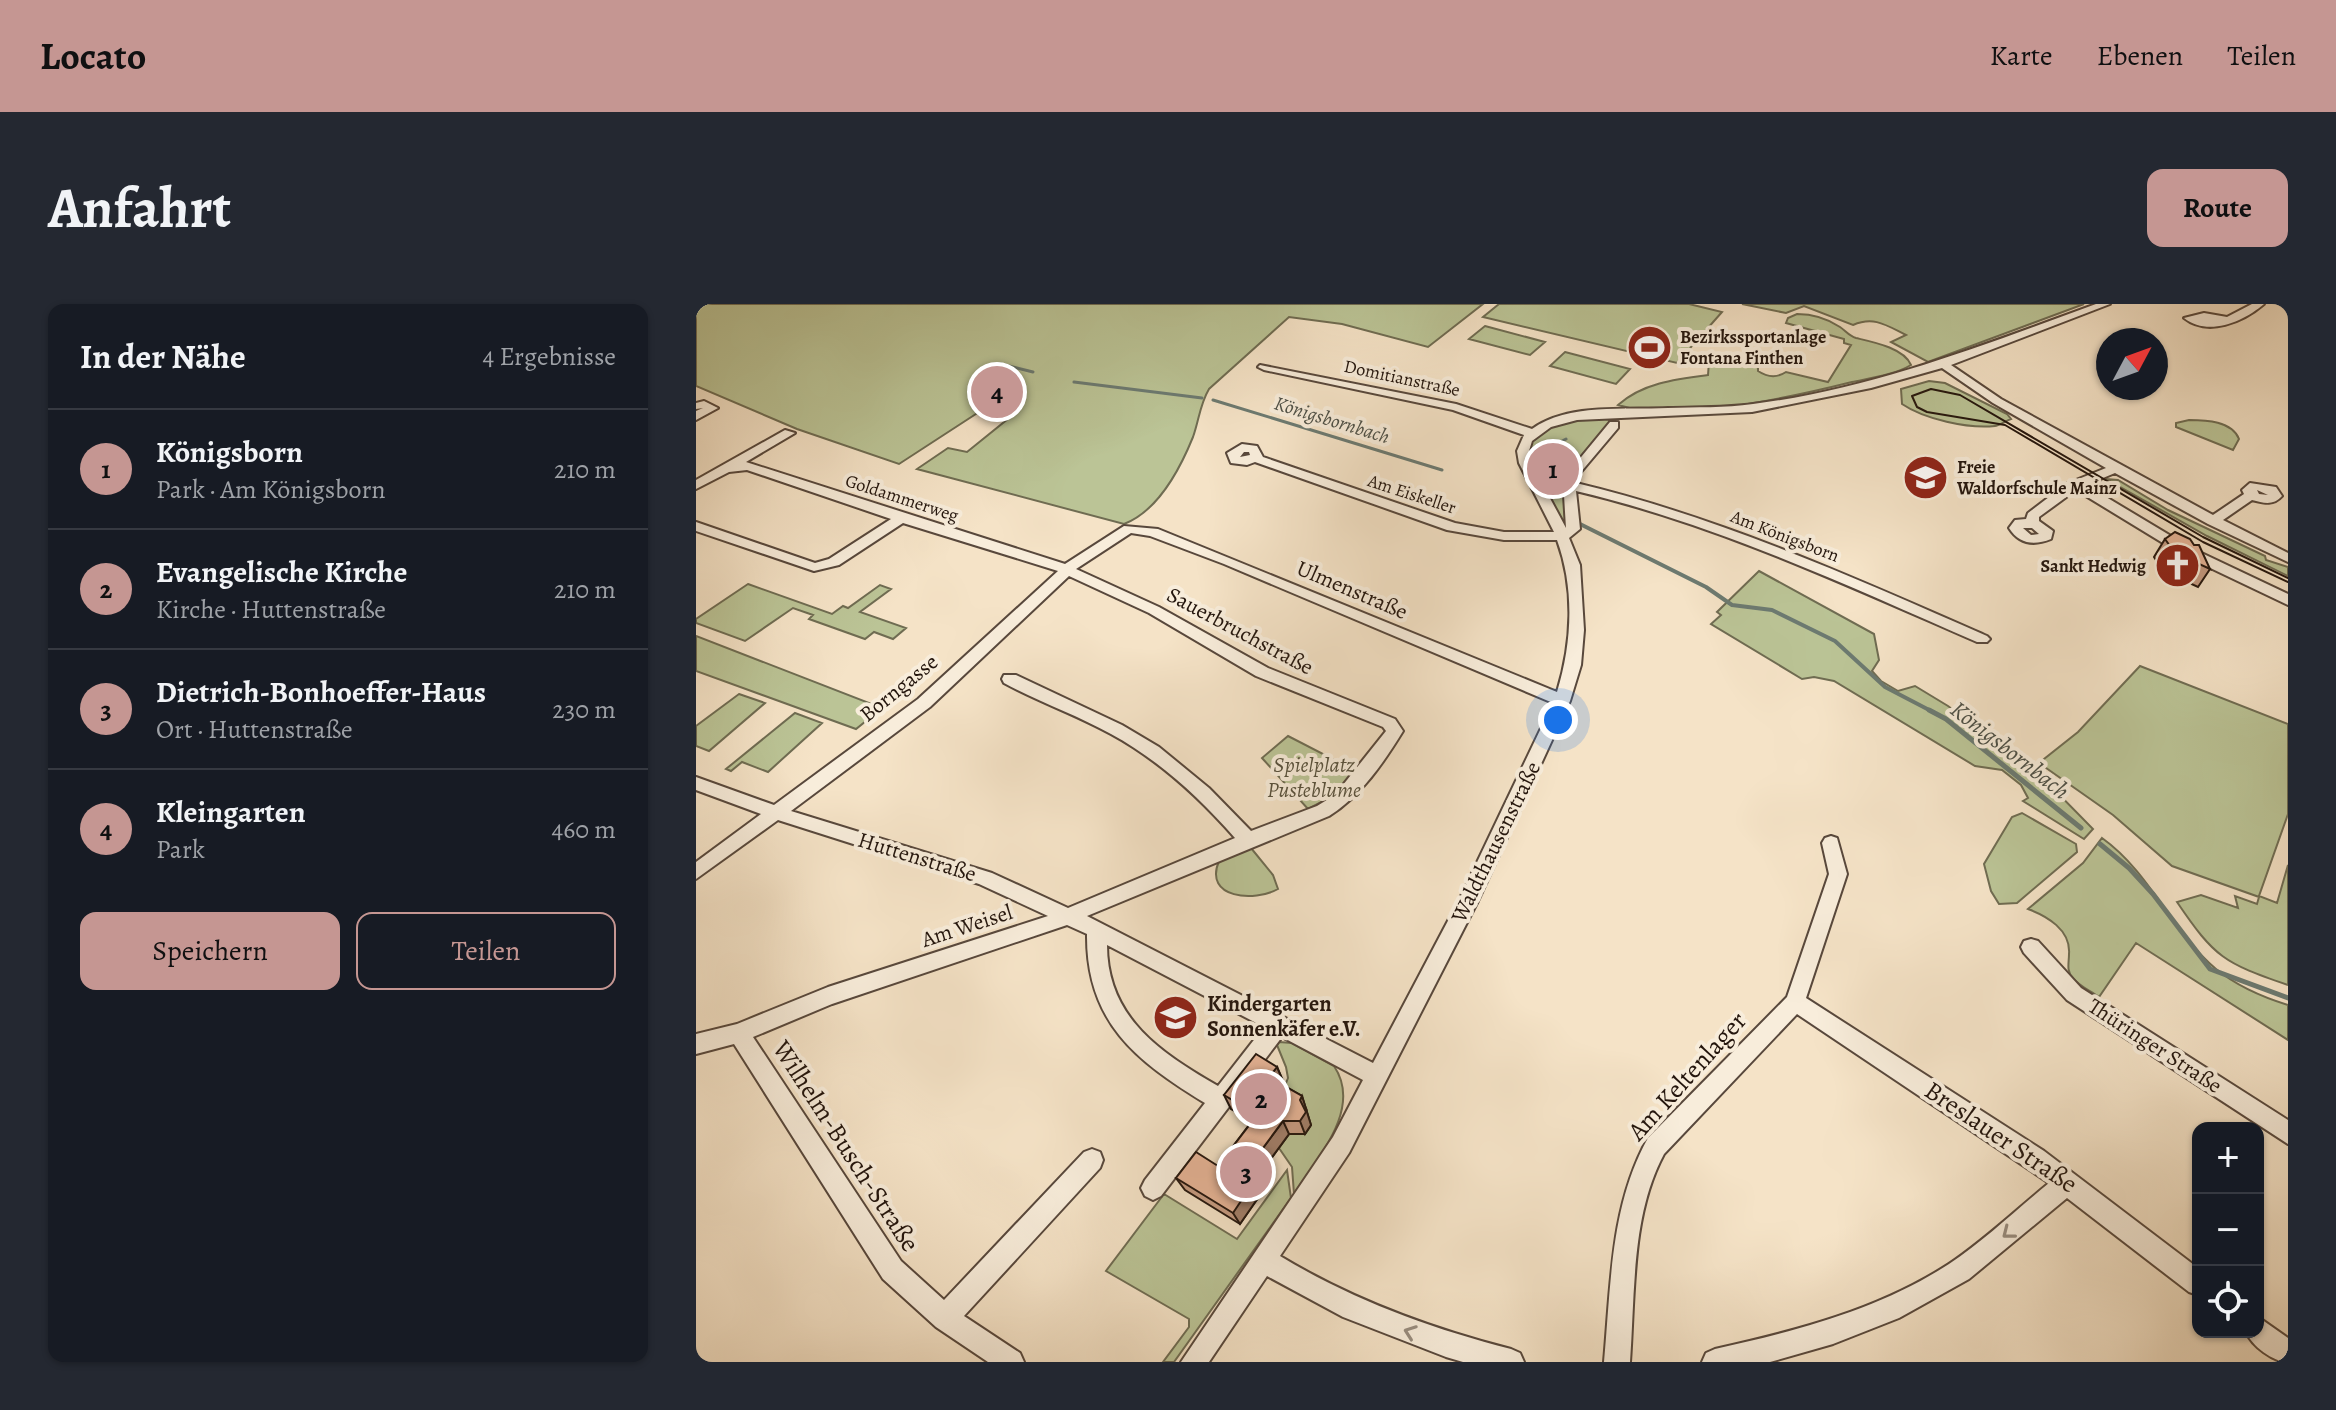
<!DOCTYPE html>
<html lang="de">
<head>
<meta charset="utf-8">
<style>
  :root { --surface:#171b24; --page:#242831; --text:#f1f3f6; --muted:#9ea1a6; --line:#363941; --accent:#c59692 }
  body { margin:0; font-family:Alegreya,serif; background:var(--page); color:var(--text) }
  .controls { position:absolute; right:24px; bottom:24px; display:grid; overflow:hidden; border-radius:16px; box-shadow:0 2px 6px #0004 }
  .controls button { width:72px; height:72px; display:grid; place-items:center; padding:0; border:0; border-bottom:2px solid var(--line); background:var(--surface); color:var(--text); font:40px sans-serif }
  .compass { position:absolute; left:1400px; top:24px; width:72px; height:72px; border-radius:50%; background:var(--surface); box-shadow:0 2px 6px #0004; rotate:49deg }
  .you { position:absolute; left:862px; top:416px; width:28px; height:28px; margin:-20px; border:6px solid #fff; border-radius:50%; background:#1a73e8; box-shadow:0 0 0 12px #1a73e833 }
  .badge { display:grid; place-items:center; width:52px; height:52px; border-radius:50%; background:var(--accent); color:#111; font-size:26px; font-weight:700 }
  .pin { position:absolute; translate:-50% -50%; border:4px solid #fff; box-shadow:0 2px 8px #0006 }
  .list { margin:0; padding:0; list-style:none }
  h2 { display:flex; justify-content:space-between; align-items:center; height:104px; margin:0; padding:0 32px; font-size:34px }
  h2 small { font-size:26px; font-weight:400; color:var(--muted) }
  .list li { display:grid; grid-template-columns:52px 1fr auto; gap:24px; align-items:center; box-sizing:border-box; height:120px; padding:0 32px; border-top:2px solid var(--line) }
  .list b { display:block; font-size:30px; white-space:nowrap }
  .list p { margin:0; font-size:26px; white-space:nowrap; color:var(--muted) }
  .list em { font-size:26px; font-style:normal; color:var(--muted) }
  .actions { display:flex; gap:16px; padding:24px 32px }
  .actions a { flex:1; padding:18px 0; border:2px solid var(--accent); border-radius:16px; text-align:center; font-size:28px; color:var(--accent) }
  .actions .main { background:var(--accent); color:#111 }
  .icon { flex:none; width:44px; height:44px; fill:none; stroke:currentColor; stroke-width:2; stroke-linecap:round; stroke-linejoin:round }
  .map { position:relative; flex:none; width:1592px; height:1058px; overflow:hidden; border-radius:16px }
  header { display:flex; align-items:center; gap:48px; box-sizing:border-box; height:112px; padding:0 40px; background:var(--accent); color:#111 }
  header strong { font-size:38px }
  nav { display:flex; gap:44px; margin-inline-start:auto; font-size:28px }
  .intro { display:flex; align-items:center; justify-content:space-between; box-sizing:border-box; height:192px; padding:0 48px }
  h1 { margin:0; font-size:56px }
  .button { padding:20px 36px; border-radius:16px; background:var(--accent); color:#111; font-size:28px; font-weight:700 }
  main { display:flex; gap:48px; padding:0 48px }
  aside { flex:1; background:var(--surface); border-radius:16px; box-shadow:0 2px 6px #0004 }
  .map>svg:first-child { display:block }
  .green { fill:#bbc496; stroke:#6f6c52; stroke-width:2 }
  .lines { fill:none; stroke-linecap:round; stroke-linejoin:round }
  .stream-far2 { stroke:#6c7a71; stroke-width:3 }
  .stream-far1 { stroke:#6c7a71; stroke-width:4 }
  .stream { stroke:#6c7a71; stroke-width:5 }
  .minor-casing { stroke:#58483c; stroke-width:4 }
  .minor { fill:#f8eddb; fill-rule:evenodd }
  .tram { stroke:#23150d; stroke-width:2 }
  .wall { fill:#c79c83; stroke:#23150d; stroke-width:2 }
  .shaded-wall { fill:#a27f6a; stroke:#23150d; stroke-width:2 }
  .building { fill:#e7b598; stroke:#23150d; stroke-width:2 }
  .oneway { stroke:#988c7e }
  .labels { text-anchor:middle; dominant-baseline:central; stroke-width:8; stroke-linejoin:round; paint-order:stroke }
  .far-poi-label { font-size:18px; font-weight:bold; fill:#23150d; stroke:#f8eddb; text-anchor:start }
  .far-street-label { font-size:18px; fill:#23150d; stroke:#f8eddb }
  .far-water-label { font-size:20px; font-style:italic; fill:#4d5047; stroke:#f8eddb }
  .street-label { font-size:22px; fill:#23150d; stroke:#f8eddb }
  .park-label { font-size:22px; font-style:italic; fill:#58523d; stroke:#f8eddb }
  .poi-label { font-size:22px; font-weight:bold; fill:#23150d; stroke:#f8eddb; text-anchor:start }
  .water-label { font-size:24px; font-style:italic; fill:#4d5047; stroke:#f8eddb }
  .near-street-label { font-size:26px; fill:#23150d; stroke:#f8eddb }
</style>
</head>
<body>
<header>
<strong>Locato</strong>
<nav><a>Karte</a><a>Ebenen</a><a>Teilen</a></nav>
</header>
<div class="intro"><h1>Anfahrt</h1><a class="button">Route</a></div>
<main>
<aside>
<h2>In der Nähe<small>4 Ergebnisse</small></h2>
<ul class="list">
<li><span class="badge">1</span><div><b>Königsborn</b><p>Park · Am Königsborn</p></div><em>210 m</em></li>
<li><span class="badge">2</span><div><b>Evangelische Kirche</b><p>Kirche · Huttenstraße</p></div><em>210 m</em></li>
<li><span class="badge">3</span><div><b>Dietrich-Bonhoeffer-Haus</b><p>Ort · Huttenstraße</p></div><em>230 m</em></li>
<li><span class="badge">4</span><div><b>Kleingarten</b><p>Park</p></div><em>460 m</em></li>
</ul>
<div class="actions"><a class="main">Speichern</a><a>Teilen</a></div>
</aside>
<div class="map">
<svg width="1592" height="1058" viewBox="0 0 1592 1058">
  <rect width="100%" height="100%" fill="#f5e3c7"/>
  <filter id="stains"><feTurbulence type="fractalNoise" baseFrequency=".0025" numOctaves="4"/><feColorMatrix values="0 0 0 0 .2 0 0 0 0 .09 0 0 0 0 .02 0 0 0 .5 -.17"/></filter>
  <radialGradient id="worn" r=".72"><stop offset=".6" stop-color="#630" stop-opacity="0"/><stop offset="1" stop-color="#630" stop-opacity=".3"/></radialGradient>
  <!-- green -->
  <path class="green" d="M 0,0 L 787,0 L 732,43 L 646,20 L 593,13 L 513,85 C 504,100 503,116 497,133 C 484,165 462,207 428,220 L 221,165 L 252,144 L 271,148 L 313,114 L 308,111 L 283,108 L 203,160 L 101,125 L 0,82 Z
    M 803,0 L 993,0 L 1026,8 L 981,59 L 787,13 Z
    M 1046,0 L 1388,0 L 1232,58 L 1195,38 L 1210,31 C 1190,21 1178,12 1157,21 L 1108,2 L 1090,9 Z
    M 1101,10 C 1116,10 1132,15 1144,23 C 1150,27 1153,32 1160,34 C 1177,38 1208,44 1215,61 C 1198,71 1175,74 1156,78 C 1096,93 979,119 922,101 C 946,79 980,75 1012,71 L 1013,57 L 1023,56 L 1027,59 L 1062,59 L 1062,67 C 1071,73 1081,74 1090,68 L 1132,78 L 1155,41 L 1148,39 L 1148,35 L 1090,19 L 1092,14 Z
    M 789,22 L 849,38 L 834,51 L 773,35 Z
    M 869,48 L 934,65 L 920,80 L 854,62 Z
    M 1233,77 L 1249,79 L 1311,110 L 1315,115 C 1309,117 1303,122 1299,122 C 1272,125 1228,115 1206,100 L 1205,85 Z
    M 919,113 L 869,174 L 870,223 L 832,154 L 834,139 C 861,113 883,115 919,113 Z
    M 1493,116 C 1510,116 1536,117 1543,135 L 1537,146 L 1480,123 L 1480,119 Z
    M 1410,175 L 1422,176 L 1472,206 L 1569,252 L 1570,256 L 1592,263 L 1592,272 L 1511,232 Z
    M 1063,267 L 1178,330 L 1183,356 L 1176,367 L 1185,377 L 1202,387 L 1219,382 L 1252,402 L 1343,470 L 1397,525 L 1388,535 L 1327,497 L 1332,494 L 1325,481 L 1306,466 L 1279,462 L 1138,377 L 1118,373 L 1106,375 L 1015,320 L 1025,311 L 1021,308 Z
    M 52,280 L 136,310 L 147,302 L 152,304 L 184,281 L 195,285 L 164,308 L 210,324 L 197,335 L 178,328 L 169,335 L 113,315 L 117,311 L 97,304 L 49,337 L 0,319 L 0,315 Z
    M 0,332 L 186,404 L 160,425 L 0,367 Z
    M 1444,362 L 1592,420 L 1592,510 L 1563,592 L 1581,599 L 1592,561 L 1592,681 C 1528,659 1519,654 1481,598 L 1505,591 L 1542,604 L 1539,592 L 1561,600 L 1563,593 L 1476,562 L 1417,511 L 1343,459 L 1382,428 Z
    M 43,390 L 69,399 L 13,447 L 0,442 L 0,422 Z
    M 99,409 L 126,419 L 72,468 L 46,458 L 35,467 L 30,465 Z
    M 592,432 L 660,467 L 637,492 L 612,505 L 566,454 Z
    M 1326,509 L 1380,540 L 1381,548 L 1321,599 L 1303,600 L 1295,587 L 1288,560 L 1316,513 Z
    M 1406,534 C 1455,569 1475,627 1520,665 C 1541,682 1566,693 1592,701 L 1592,736 L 1440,639 L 1403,693 C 1395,687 1383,682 1377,674 C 1370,667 1373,659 1373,650 C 1375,626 1351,612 1332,605 L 1387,559 Z
    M 555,544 L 577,571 L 582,585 C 559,598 507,595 523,557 Z
    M 583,738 L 596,739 L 638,762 C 667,805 621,854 598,890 L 596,863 L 583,844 L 611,806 L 604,794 L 588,784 L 592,774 L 590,763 L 581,741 Z
    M 591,866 L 595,894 L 478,1058 L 467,1058 L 493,1023 L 493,1015 L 410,967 L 468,890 L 541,935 Z"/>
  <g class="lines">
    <!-- stream-far2 -->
    <path class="stream-far2" d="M 305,60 L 337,68
      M 378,78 L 506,94
      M 517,96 L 746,166
      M 855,179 L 856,168 L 867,153 L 857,142 L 870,135"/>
    <!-- stream-far1 -->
    <path class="stream-far1" d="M 884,220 L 1010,283 L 1036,301 L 1076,306 L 1139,337 L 1189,383 L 1237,408"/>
    <!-- stream -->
    <path class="stream" d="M 1233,406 L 1250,415 L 1385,524
      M 1404,540 L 1433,564 L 1457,590 L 1514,665 L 1592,694"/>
    <defs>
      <path id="minor" d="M 1400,0 L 1414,0 L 1255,61 L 1305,95 L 1517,211 L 1548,190 L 1546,186 L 1554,179 L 1580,183 L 1586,192 C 1577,202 1568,199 1556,196 L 1527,216 L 1592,249 L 1592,258 L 1512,220 L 1419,169 L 1390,181 L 1495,244 L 1592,290 L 1592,301 L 1485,250 L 1380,186 L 1343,213 L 1343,217 L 1357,227 L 1355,235 C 1338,242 1323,240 1313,224 L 1319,216 L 1330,215 L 1332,209 L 1370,180 L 1410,164 L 1297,99 L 1246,64 L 1175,84 L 1056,108 L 881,116 L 855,123 L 836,137 L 833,147 L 835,159 L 870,224 L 867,175 L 914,118 L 922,118 L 922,124 L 879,175 L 880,179 C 1023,213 1157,273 1291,332 L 1294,335 L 1291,338 L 1281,338 C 1150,281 1020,220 880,187 L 884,225 L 873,234 L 884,261 L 888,326 L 885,361 L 874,397 L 782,597 L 653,849 L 584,952 C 657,996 733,1024 815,1045 L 824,1049 L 828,1058 L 767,1058 L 750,1053 L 647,1013 L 571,972 L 513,1058 L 485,1058 L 637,833 L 667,776 L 586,733 L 465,892 L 457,896 L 449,892 L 445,884 L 449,876 L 509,799 C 440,757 390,718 391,630 L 371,621 L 136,700 L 57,733 L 205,957 L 248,996 L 388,848 L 396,845 L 404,848 L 407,856 L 404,864 L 268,1012 L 324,1049 L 328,1058 L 292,1058 L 240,1023 L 187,975 L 38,740 L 0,750 L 0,730 L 41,720 L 132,683 L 352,612 L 283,580 L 82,516 L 0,575 L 0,558 L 65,510 L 0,486 L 0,473 L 78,501 L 222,395 L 362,267 L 207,219 L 143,261 L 118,267 L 0,227 L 0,218 L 119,259 L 133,255 L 195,215 L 51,166 L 33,168 L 0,185 L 0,176 L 89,126 L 99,129 L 50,158 L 369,260 L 428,222 L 462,225 L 861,388 C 876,339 879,285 861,236 L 808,236 L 751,226 L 559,158 L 551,161 L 535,159 L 531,149 L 546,140 L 561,142 L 567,153 L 759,219 L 808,228 L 858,228 L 823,159 L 821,147 L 828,131 L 757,106 L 568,66 L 562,63 L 564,61 L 760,100 L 836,125 C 872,99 929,106 972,104 C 1000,103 1029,104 1057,100 C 1176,85 1287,41 1400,0 ZM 548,148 L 553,148 L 554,151 L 544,153 ZM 1561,186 L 1572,191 L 1563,190 ZM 1327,224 L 1336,224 L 1343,230 L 1335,231 ZM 435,229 L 454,232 L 528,260 L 857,399 L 764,594 L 677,759 L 391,612 L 633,512 C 665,492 688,458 707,427 L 699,415 L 572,364 L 463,303 L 380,265 ZM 373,272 L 453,309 L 560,372 L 687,423 L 690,427 L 639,491 L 621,502 L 555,527 L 513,484 L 463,443 L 426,421 L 320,371 L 308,371 L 306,375 L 308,379 C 343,398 381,411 415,430 C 463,456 503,493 539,534 L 372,604 L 296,569 L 95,507 L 234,403 ZM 411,641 L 568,723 L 522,782 C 465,749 411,714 411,641 Z
        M 1556,0 L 1568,0 C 1547,18 1512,33 1488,14 L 1508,9 L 1531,13 Z
        M 8,97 L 22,104 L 0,116 L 0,107 L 7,104 L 0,105 L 0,99 Z
        M 1135,532 L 1141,534 L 1151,570 L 1110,694 L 1348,847 L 1502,964 L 1502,991 L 1493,988 L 1371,894 L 1273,975 L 1203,1014 L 1137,1040 L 1074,1058 L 1006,1058 L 1010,1049 L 1019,1045 C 1100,1027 1182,1006 1253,960 C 1289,936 1320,906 1353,879 L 1101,710 L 968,850 C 935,911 939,990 934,1058 L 908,1058 C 915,982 914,902 952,834 L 1091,693 L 1133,570 L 1126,539 L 1129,534 Z
        M 1335,635 L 1342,637 L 1385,684 L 1592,816 L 1592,840 L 1371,696 L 1328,649 L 1325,643 L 1328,637 Z
        M 1562,1013 L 1592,1034 L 1592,1058 C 1577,1058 1556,1042 1550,1028 L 1562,1028 Z"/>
    </defs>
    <!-- minor casing -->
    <use href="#minor" class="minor-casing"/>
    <!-- minor -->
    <use href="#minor" class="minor"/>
    <!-- tram -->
    <path class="tram" d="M 1592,274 L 1507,233 L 1264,91 L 1235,85 L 1216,92 L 1221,103 L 1231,108 L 1309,121 L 1507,238 L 1592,278"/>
  </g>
  <!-- wall -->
  <path class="wall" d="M 1469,235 L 1514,265 L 1502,283 L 1467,267 L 1458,253 Z
    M 581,763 L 587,777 L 584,780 L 606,792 L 615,821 L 609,830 L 593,830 L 555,882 L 562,894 L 544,920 L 489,886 L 480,874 L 522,862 L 556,817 L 535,805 L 528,791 Z"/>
  <!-- shaded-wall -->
  <path class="shaded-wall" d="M 581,763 L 587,777 L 579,788 L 573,773 Z
    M 606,792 L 615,821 L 609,830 L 604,817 L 604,796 Z
    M 587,817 L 593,830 L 555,882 L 562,894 L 544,920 L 537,909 L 544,875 Z"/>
  <!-- building -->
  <path class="building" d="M 1479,228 L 1494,235 L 1498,241 L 1503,241 L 1514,265 L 1479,249 L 1469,235 Z
    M 560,750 L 581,763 L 573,773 L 606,792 L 604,796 L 610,808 L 604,817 L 587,817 L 544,875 L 555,882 L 537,909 L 480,874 L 500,848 L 522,862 L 561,811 L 528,791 Z"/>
  <!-- one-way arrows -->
  <defs><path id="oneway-chevron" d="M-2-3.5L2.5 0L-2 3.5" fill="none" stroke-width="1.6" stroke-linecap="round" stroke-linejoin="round" transform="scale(2)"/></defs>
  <g class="oneway">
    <use href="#oneway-chevron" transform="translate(1312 929) rotate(142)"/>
    <use href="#oneway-chevron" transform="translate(714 1028) rotate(-160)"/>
  </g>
  <!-- icons -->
  <defs>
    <symbol id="stadium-disc" viewBox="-11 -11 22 22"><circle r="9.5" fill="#8f2418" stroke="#f8eddb"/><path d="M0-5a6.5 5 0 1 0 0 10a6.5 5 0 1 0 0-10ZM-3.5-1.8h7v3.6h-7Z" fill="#fff"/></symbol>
    <symbol id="school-disc" viewBox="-11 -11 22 22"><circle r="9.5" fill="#8f2418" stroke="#f8eddb"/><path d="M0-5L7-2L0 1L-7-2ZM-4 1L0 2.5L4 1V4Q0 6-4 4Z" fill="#fff"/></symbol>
    <symbol id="church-disc" viewBox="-11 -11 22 22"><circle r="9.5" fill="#8f2418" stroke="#f8eddb"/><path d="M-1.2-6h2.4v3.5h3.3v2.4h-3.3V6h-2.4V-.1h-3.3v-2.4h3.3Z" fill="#fff"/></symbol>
  </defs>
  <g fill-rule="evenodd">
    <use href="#stadium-disc" x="928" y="18" width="51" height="51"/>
    <use href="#school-disc" x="1204" y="148" width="51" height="51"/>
    <use href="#church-disc" x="1456" y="236" width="51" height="51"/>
    <use href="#school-disc" x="454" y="688" width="51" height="51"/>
  </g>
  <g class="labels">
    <!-- far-poi labels -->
    <g class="far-poi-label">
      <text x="984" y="33">Bezirkssportanlage<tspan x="984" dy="21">Fontana Finthen</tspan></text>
      <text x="1261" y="163">Freie<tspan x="1261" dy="21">Waldorfschule Mainz</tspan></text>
      <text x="1450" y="262" text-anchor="end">Sankt Hedwig</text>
    </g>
    <!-- far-street labels -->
    <g class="far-street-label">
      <text transform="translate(706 74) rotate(12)">Domitianstraße</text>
      <text transform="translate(716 190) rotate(18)">Am Eiskeller</text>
      <text transform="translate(206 194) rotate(18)">Goldammerweg</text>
      <text transform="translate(1089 232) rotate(21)">Am Königsborn</text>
    </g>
    <!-- far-water labels -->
    <g class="far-water-label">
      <text transform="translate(636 116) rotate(17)">Königsbornbach</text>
    </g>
    <!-- street labels -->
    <g class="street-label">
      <text transform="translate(656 286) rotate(23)">Ulmenstraße</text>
      <text transform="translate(544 327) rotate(28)">Sauerbruchstraße</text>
      <text transform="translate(203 384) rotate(-39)">Borngasse</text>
      <text transform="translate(800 538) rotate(-64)">Waldthausenstraße</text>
      <text transform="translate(221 553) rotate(17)">Huttenstraße</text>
      <text transform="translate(271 622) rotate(-18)">Am Weisel</text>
      <text transform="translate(1459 742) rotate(33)">Thüringer Straße</text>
    </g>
    <!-- park labels -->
    <g class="park-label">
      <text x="618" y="461">Spielplatz<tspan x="618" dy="25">Pusteblume</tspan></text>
    </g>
    <!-- poi labels -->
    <g class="poi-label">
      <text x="511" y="700">Kindergarten<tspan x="511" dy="25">Sonnenkäfer e.V.</tspan></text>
    </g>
    <!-- water labels -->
    <g class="water-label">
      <text transform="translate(1314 446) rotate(38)">Königsbornbach</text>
    </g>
    <!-- near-street labels -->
    <g class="near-street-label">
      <text transform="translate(991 772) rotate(-48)">Am Keltenlager</text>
      <text transform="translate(1305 833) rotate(34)">Breslauer Straße</text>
      <text transform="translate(150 842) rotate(57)">Wilhelm-Busch-Straße</text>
    </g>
  </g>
  <rect width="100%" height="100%" filter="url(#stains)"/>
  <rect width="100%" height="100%" fill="url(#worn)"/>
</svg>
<div class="controls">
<button>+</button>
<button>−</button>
<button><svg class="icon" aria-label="locate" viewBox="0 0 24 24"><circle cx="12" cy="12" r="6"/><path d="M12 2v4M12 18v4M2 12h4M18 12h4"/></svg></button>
</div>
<svg class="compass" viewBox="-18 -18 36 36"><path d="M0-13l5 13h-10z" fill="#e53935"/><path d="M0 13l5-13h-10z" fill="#9ea1a6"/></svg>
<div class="you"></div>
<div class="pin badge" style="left:857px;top:165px">1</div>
<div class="pin badge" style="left:565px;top:795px">2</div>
<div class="pin badge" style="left:550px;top:868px">3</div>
<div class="pin badge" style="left:301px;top:88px">4</div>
</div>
</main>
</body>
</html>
